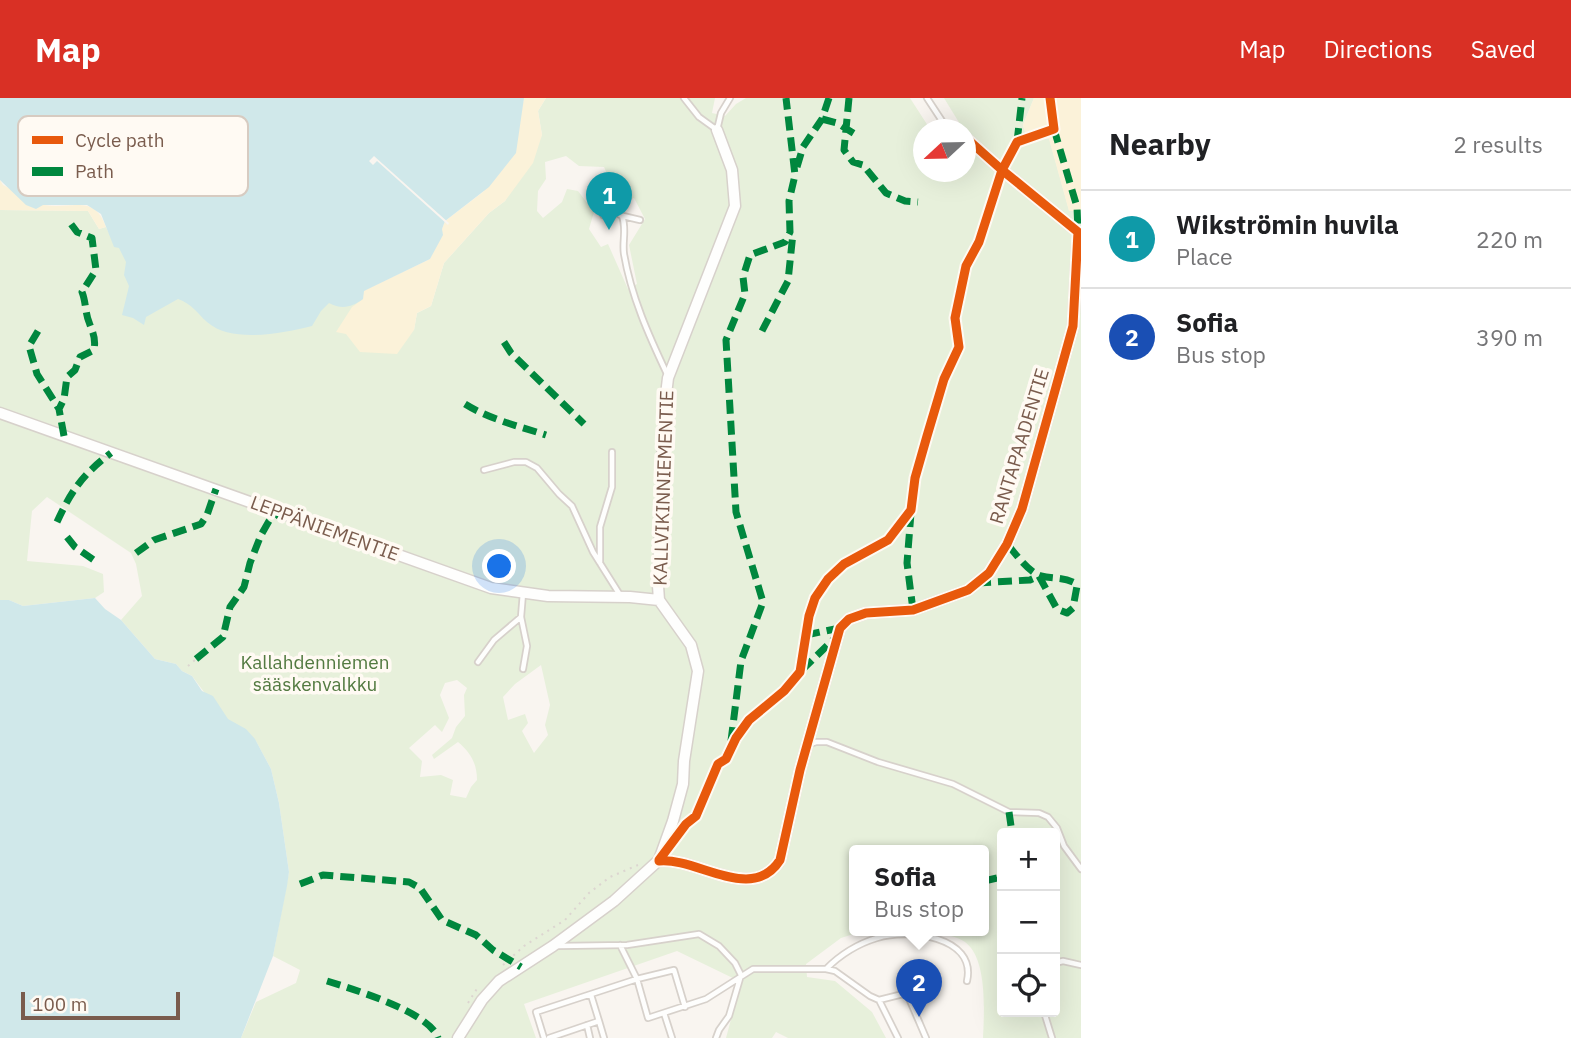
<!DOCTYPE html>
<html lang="en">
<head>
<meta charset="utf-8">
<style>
  :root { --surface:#fff; --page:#f6f6f6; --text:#202124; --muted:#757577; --line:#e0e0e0; --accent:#d93025 }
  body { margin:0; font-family:"IBM Plex Sans",sans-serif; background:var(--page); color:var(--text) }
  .controls { position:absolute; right:21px; bottom:21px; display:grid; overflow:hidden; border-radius:7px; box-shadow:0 7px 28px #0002 }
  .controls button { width:63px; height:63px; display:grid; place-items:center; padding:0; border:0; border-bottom:2px solid var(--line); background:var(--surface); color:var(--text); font:35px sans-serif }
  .compass { position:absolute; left:913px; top:21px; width:63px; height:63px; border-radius:50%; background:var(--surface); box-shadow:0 7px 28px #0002; rotate:248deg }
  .scale { position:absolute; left:21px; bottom:18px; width:159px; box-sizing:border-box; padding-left:7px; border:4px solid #7a5c4d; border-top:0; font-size:19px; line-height:24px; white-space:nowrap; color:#7a5c4d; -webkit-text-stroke:5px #fffaf3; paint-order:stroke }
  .you { position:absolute; left:500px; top:469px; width:24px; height:24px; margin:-18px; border:5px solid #fff; border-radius:50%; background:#1a73e8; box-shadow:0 0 0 10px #1a73e833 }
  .badge { display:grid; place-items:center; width:46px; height:46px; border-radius:50%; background:var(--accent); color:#fff; font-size:23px; font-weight:700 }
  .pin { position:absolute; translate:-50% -58px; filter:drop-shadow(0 2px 4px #0008) }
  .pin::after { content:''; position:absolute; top:37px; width:24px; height:21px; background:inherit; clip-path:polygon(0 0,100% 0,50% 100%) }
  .popup { position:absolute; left:849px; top:747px; width:140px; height:91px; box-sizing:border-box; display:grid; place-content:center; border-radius:7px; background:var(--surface); filter:drop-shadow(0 2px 5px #0005); font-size:23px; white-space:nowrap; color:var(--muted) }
  .popup b { font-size:26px; color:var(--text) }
  .popup::after { content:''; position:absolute; left:50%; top:100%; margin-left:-14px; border:14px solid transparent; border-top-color:var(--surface) }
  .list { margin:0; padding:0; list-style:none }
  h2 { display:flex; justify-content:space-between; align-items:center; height:91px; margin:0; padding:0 28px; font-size:30px }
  h2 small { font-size:23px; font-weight:400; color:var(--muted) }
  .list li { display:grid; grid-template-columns:46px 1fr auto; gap:21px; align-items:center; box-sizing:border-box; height:98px; padding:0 28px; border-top:2px solid var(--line) }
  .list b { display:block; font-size:26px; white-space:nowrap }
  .list p { margin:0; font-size:23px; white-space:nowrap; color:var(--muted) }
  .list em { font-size:23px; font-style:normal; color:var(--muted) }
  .icon { flex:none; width:38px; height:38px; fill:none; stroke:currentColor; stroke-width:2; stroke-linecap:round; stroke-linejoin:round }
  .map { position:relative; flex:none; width:1081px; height:940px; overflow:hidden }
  header { display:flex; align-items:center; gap:42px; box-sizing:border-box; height:98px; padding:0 35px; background:var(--accent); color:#fff }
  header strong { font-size:33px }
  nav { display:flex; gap:38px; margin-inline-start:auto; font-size:24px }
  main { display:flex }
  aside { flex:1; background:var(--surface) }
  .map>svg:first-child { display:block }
  .green { fill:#e7f0db; fill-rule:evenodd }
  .sand { fill:#fbf2d9 }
  .water { fill:#d0e8ea }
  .pier { fill:#f9f5f0 }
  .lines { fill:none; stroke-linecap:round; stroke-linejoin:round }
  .lane-casing { stroke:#d7d1cb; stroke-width:8 }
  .street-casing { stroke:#d7d1cb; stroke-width:13 }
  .path { stroke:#dcd5d0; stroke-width:2; stroke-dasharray:2 5; stroke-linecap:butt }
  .lane { stroke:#fefefd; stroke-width:4.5 }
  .street { stroke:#fefefd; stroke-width:10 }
  .quiet { stroke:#00873e; stroke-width:7; stroke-dasharray:14 7; stroke-linecap:butt }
  .cycleway-casing { stroke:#fffaf3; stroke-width:13 }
  .cycleway { stroke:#e8590c; stroke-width:9 }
  .labels { text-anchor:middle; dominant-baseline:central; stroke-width:7; stroke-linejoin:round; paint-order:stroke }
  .street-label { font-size:19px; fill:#7a5c4d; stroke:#fffaf3 }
  .park-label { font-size:19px; fill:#537a41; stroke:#fffaf3 }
  .key { fill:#fffaf3; stroke:#d7cbc1; stroke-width:2 }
  .key-label { font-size:19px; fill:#7a5c4d }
</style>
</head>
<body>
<header>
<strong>Map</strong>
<nav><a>Map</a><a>Directions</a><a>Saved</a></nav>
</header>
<main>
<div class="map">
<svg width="1081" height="940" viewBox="0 0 1081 940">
  <rect width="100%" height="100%" fill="#f9f5f0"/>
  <!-- green -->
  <path class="green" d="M 546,0 L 715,0 L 712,15 L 725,18 L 736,6 L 746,0 L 910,0 L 930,31 L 923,32 L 923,74 L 965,74 L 965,32 L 963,31 L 944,0 L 1034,0 L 1023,27 L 1026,37 L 1049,40 L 1069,112 L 1081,113 L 1081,940 L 983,940 C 984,915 988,861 965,844 C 957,838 942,836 933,833 L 984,833 L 984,753 L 854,753 L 854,833 L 863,833 L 841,840 L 806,866 L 807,879 L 835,883 L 872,914 L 886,940 L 788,940 L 776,934 L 772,940 L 726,940 L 741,884 L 677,853 L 524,906 L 536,940 L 241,940 L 256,904 L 296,885 L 300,872 L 273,858 L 289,774 L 279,705 L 271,671 L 256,643 L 222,618 L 192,578 L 182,573 L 176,566 L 155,561 L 121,522 L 142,498 L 136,466 L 131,455 L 47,399 L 32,413 L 27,463 L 83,468 L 103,476 L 104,494 L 95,500 L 23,508 L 9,502 L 0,502 L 0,112 L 88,113 L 99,131 L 106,129 L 112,141 L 368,192 L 414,232 L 417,215 L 431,208 L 444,165 L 489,115 L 505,103 L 542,37 L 538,13 ZM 566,58 L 579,68 L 604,69 L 613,90 L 611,108 L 634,100 L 645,121 L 629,147 L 637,186 L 628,191 L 608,146 L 601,149 L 589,131 L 594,114 L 578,93 L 567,91 L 562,104 L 543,120 L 537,113 L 538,93 L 546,81 L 545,64 ZM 541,567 L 550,607 L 545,627 L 548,637 L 534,655 L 522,633 L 528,625 L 525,616 L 508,622 L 503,599 L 515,586 ZM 457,582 L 467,590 L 464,597 L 465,618 L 456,629 L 452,640 L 432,657 L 434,661 L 458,644 C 471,655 477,666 477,682 L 471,689 L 466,700 L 450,697 L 453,682 L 441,677 L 420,679 L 422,663 L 409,650 L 435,627 L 442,634 L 449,620 L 440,597 L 445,585 ZM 1002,735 L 1055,735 L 1055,914 L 1002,914 Z"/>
  <!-- sand -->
  <path class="sand" d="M 524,0 L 546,0 L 538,13 L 542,37 L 533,65 L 505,103 L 489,115 L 444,165 L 431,208 L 417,215 L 414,232 L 397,256 L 360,254 L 346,236 L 336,234 L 352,209 L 363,201 L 363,193 L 430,161 L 445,123 L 483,94 L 519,23 Z
    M 1034,0 L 1081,0 L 1081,113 L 1069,113 L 1049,41 L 1026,37 L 1023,27 Z
    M 0,82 L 3,87 C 16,93 31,104 44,107 C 71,112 94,95 106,129 L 99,131 L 88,113 L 0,112 Z"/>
  <!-- water -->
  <path class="water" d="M 0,0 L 524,0 L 516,55 L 489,89 L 445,123 L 442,131 L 443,137 L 430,161 L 364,193 L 363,201 C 352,209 342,212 329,205 L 321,213 L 312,228 C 283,235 232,246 207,224 C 197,215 192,206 178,201 L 146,219 L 144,227 L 133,220 L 122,217 L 129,188 L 124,177 L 126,164 L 119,150 L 114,149 L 101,116 L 87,107 L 43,107 L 36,111 L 26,107 L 0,82 Z
    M 95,500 L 105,511 L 121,522 L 155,561 L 176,566 L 182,573 L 192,578 L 202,593 L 213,598 L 228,621 L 246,631 L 255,641 L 271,671 L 279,705 L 289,774 L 287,788 L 273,858 L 241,940 L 0,940 L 0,502 L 9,502 L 23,508 Z"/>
  <!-- pier -->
  <path class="pier" d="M 374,58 L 449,125 L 448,127 L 377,63 L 373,67 L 369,63 Z"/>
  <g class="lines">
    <defs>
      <path id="lane" d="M 684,0 L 699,19 L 717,32 L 721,15 L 730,0
        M 927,0 L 948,32
        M 603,117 L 613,113 L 622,118 C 627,131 622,143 624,156 C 631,198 649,238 667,276
        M 623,118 L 640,122
        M 484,372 L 514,364 L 526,364 L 537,370 L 559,396 L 572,408 L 593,454 L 620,497
        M 600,465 L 600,429 L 612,389 L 612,354
        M 478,564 L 494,542 L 521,519
        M 523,571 L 527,548 L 521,519 L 523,495
        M 807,647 L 816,644 L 827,644 L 878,664 L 953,686 L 1009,714 L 1039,715 L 1048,719 L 1057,730 L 1064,748 L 1081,771
        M 620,847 L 637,881 L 674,872 L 685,909
        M 558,848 L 627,847 L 699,836 L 719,848 L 735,865 L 741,877 L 729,918 L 719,932 L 716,940
        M 1055,865 L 1063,863 L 1081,867
        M 826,871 C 841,856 857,846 877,840 C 907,830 977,838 967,883
        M 879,902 L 898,940
        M 1044,914 L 1052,940
        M 664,915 L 672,940
        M 599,923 L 604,940
        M 587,927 L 590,940
        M 544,940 L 536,914 L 637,881 L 648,920 L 706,901 L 753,871 L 826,871 L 835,873 L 870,898 L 879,902 L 903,896 L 908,898 L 926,940
        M 549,940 L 599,923 L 591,897"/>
      <path id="street" d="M 0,315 L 491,490 L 548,498 L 630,499 L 659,502
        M 659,763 C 697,759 752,806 780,762 L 800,672 L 840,530 L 849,521 L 866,515 L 913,512 L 968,492 L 989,475 L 1007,446 L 1022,411 L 1073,228 L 1078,134 L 1002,72 L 965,39
        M 458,940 L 482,902 L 499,883 L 553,848 L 614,803 L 659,762 L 673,723 L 683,686 L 684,663 L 698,573 L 691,547 L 659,502 L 658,488 L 664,313 L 668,280 L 735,108 L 732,72 L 717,32"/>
    </defs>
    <!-- lane casing -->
    <use href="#lane" class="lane-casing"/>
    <!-- street casing -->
    <use href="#street" class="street-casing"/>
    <!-- path -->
    <path class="path" d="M 188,568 L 196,561
      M 503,867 L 524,848 L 565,822 L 589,795 L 610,779 L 638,767
      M 468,905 L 478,889"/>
    <!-- lane -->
    <use href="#lane" class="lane"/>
    <!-- street -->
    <use href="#street" class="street"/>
    <!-- quiet -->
    <path class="quiet" d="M 849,0 L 844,52 L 853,64 L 863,67 L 886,95 L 905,103 L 918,104
      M 822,21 L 837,25 L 858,38
      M 1054,31 L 1077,109 L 1078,134
      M 1017,44 L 1022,0
      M 797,69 L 803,49 L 822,21 L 829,0
      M 38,233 L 29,248 L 37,276 L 59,311
      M 762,233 L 788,183 L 793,135
      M 504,244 L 511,255 L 584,326
      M 465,306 C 489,321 518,328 546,337
      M 64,338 L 59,311 L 64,301 L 67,279 L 75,272 L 80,259 L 94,252 C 96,239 93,236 89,224 C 85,214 86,204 82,194 L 96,172 L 92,140 L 77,134 L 68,122
      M 911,415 L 907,465 L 913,512
      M 57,424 C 71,393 83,376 111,355
      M 67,439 L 75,449 L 98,465
      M 136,455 L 154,442 L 201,426 L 207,417 L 216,391
      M 977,485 L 1030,482 L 1039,478 L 1057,511 L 1067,515 L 1073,510 L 1077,488 L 1075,485 C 1063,479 1053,481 1041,478 C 1028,474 1016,456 1007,446
      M 806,537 L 840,530
      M 196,561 L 223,539 L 230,509 L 244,489 L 250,465 L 261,437 L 269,423 L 279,414
      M 802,572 L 835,540
      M 731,643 L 741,563 L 763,504 L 736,414 L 726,242 L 745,196 L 743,179 L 750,157 L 785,144 L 790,134 L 789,103 L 795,77 L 786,0
      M 1009,714 L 1012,735
      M 984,783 L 997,780 L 1002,777
      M 300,786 L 323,777 L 409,784 L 420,790 L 442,822 L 476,837 L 493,852 L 521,869
      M 327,883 C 352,891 430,914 438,940"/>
    <defs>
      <path id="cycleway" d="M 659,762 L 686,726 L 696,718 L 718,666 L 726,661 L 736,640 L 749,622 L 784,593 L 800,574 L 809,518 L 815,500 L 828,481 L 844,466 L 888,442 L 911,412 L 915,380 L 927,338 L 944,281 L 959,249 L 955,220 L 966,168 L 979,144 L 1002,72 L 1017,44 L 1054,31 L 1050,0
        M 659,763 C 697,759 752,806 780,762 L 800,672 L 840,530 L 849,521 L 866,515 L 913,512 L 968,492 L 989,475 L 1007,446 L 1022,411 L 1073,228 L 1078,134 L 1002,72 L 965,39"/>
    </defs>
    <!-- cycleway casing -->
    <use href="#cycleway" class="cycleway-casing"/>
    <!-- cycleway -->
    <use href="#cycleway" class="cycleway"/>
  </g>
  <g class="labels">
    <!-- street labels -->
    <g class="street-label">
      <text transform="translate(1019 348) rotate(-73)">RANTAPAADENTIE</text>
      <text transform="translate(663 390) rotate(-88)">KALLVIKINNIEMENTIE</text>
      <text transform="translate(325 430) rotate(20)">LEPPÄNIEMENTIE</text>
    </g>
    <!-- park labels -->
    <g class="park-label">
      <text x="315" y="564">Kallahdenniemen<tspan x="315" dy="22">sääskenvalkku</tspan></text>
    </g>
  </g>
  <!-- legend -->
  <rect x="18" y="18" width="230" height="80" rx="10" class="key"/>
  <rect x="32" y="38" width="31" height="8" fill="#e8590c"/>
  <rect x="32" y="69" width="31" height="9" fill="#00873e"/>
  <g class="key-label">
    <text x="75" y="49">Cycle path</text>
    <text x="75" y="80">Path</text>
  </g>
</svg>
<div class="controls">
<button>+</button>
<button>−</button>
<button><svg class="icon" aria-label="locate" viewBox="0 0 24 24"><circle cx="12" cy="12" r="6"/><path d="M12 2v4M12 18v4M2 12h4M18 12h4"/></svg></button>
</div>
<svg class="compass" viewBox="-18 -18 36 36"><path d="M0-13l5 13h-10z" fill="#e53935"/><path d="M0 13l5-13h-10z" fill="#757577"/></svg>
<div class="scale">100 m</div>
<div class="you"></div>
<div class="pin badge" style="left:609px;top:132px;background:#0f9aa8">1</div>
<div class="pin badge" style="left:919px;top:919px;background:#1a4fb4">2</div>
<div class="popup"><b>Sofia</b>Bus stop</div>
</div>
<aside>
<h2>Nearby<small>2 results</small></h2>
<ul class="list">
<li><span class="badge" style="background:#0f9aa8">1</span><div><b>Wikströmin huvila</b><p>Place</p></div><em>220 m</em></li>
<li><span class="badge" style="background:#1a4fb4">2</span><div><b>Sofia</b><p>Bus stop</p></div><em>390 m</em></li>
</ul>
</aside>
</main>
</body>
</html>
